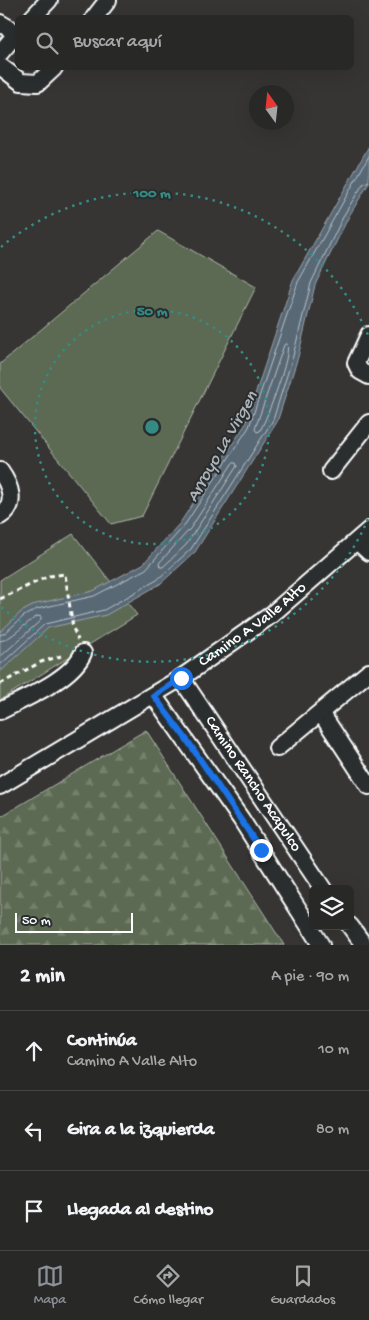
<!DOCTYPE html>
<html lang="es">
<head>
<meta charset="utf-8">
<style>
  :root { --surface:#282827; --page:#343433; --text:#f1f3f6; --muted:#a5a6a7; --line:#444; --accent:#8c9099 }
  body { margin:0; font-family:"Gochi Hand",sans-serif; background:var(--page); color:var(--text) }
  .controls { position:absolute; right:15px; bottom:15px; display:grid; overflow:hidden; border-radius:8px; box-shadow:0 5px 20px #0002 }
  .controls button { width:45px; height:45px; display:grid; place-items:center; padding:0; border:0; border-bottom:1px solid var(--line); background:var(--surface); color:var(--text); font:25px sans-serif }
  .compass { position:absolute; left:249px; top:85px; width:45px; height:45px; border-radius:50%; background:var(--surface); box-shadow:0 5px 20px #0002; rotate:345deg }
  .scale { position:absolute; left:15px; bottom:12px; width:118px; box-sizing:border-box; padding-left:5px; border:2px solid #fff; border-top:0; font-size:14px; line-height:18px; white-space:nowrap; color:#fff; -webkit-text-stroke:4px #2a2d2e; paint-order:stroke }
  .stop { position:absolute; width:15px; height:15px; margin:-11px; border:4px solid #1a73e8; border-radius:50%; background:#fff }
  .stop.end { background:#1a73e8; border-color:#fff; box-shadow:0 1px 5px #0008 }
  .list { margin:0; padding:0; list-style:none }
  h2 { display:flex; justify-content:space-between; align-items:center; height:65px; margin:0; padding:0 20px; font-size:21px }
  h2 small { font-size:16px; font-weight:400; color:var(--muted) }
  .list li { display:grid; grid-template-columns:32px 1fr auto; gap:15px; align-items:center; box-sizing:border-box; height:80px; padding:0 20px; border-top:1px solid var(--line) }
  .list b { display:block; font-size:19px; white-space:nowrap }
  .list p { margin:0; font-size:16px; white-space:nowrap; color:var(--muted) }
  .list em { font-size:16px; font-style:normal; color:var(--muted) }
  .icon { flex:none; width:28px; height:28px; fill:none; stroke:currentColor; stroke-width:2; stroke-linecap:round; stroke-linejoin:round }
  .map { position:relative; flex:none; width:369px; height:945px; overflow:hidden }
  .search { position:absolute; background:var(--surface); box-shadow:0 5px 20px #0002; left:15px; right:15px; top:15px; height:55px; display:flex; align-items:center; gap:12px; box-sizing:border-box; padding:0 18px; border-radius:8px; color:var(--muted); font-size:19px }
  .sheet { height:305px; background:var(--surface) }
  nav { display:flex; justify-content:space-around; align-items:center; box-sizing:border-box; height:70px; border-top:1px solid var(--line); background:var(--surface); font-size:14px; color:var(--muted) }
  nav a { display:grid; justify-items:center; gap:2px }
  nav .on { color:var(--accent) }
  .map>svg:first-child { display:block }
  .green { fill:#5d6b53; stroke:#aeb5a9 }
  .forest { fill:url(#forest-firs); stroke:#aeb5a9 }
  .water { fill:#586875; stroke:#9ba4ac }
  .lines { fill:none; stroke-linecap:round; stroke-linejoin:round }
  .shore { stroke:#bcc3c8; stroke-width:1 }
  .minor-casing { stroke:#fff; stroke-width:20 }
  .path { stroke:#fff; stroke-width:3; stroke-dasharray:5 4; stroke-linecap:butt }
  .minor { stroke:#2a2d2e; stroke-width:16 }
  .route { stroke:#1a73e8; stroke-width:6 }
  .ring { fill:none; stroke:#338b84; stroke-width:2.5; stroke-dasharray:2.5 5 }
  .labels { text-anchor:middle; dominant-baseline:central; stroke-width:4; stroke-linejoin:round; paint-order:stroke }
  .street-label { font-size:16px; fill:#fff; stroke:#2a2d2e }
  .water-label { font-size:18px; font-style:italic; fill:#acb4ba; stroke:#2a2d2e }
  .centre { fill:#338b84; stroke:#2a2d2e; stroke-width:2.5 }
  .ring-label { font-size:15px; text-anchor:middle; font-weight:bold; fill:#338b84; stroke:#2a2d2e; stroke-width:4; stroke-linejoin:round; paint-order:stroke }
</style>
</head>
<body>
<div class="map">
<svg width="369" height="945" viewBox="0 0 369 945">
  <defs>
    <pattern id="forest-firs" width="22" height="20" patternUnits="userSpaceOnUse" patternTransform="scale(1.25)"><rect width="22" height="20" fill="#5d6b53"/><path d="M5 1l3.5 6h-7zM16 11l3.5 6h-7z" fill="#75816d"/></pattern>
  </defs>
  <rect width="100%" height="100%" fill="#363534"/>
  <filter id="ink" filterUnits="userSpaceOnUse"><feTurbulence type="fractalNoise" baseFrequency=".02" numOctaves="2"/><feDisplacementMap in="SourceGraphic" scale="10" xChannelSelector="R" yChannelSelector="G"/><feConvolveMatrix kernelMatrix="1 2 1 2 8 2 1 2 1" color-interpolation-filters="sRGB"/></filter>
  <g filter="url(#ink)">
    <!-- green -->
    <path class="green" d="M 158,231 L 256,287 L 142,516 L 111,524 L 0,388 L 0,364 Z
      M 73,534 L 137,615 L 0,700 L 0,580 Z"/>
    <!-- forest -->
    <path class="forest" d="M 146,730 L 284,945 L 0,945 L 0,817 Z"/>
    <!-- water -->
    <path class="water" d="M 369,146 L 369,183 L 349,216 L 315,285 L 298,357 L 277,422 L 195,552 L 160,584 L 106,615 L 48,628 L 0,672 L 0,632 L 21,612 L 36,604 L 93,591 L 143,564 L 180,523 L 245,425 L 293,280 Z"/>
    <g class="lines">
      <!-- shore -->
      <path class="shore" d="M 287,344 C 292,355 267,418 260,431 L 257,432 L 255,429 L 284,345 Z
        M 233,463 L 236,463 L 237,466 L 186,545 L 163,567 L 160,567 L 159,563 L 190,529 Z
        M 0,635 L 5,633 L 24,616 L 37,609 L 94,596 L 146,569 L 184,526 L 249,427 L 298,282 L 369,156
        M 0,641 C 11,640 26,622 38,616 L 41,617 L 41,620 L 0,657
        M 0,665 L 45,624 L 104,610 L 157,580 L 191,549 L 273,420 L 293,356 L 311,283 L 345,213 L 363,184 L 369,181"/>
      <defs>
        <g id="minor">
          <path d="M 32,18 L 49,0"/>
          <path d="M 94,18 L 108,0"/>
          <path d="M 0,23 L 17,33 L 0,53"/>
          <path d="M 0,66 L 21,82 L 38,83 L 54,68"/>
          <path d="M 369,335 L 356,363 L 360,371 L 369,376"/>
          <path d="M 0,471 C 10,485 18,505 0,516"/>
          <path d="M 331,471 L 369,423"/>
          <path d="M 357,541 L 369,552"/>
          <path id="s1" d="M 181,678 L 323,889"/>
          <path d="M 154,696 L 241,819 L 321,945"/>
          <path d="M 0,711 C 25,698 72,679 83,653"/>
          <path d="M 321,713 L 369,786"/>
          <path d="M 277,748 L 369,672"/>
          <path id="s2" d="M 0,786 L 181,678 L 271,615 L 369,530"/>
          <path d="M 350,926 L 364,945"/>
        </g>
      </defs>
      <!-- minor casing -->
      <use href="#minor" class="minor-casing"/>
      <!-- path -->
      <path class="path" d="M 0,599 L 49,576 L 65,574 L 73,628 L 78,640
        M 0,684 L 41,662 L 61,656"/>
      <!-- minor -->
      <use href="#minor" class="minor"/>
    </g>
  </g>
  <g class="lines" filter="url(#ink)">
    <!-- route -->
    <path class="route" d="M 181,678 L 154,696 L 187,740 L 261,850"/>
  </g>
  <!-- distance rings -->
  <g class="ring">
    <circle cx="152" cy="427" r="117"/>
    <path d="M368 519A235 235 0 0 1 1 607M1 247A235 235 0 0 1 368 335"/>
  </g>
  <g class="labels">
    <!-- street labels -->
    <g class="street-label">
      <text stroke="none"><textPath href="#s2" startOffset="300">Camino A Valle Alto</textPath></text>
      <text stroke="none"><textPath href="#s1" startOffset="128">Camino Rancho Acapulco</textPath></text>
    </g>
    <!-- water labels -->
    <g class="water-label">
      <text transform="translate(223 447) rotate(-60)">Arroyo La Virgen</text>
    </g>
  </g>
  <circle cx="152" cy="427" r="8" class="centre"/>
  <g class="ring-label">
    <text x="152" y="197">100 m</text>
    <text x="152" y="315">50 m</text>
  </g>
</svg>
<div class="controls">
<button><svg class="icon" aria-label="layers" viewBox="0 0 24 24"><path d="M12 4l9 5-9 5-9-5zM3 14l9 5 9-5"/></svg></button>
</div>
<svg class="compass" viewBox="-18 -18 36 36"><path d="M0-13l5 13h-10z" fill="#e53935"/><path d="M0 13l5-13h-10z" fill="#a5a6a7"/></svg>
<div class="scale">50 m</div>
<div class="stop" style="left:181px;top:678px"></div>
<div class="stop end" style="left:261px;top:850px"></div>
<div class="search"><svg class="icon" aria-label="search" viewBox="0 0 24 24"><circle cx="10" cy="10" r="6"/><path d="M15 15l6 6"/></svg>Buscar aquí</div>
</div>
<section class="sheet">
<h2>2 min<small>A pie · 90 m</small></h2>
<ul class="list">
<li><svg class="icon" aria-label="ahead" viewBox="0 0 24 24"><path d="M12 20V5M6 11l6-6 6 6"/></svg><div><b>Continúa</b><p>Camino A Valle Alto</p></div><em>10 m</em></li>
<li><svg class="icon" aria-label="left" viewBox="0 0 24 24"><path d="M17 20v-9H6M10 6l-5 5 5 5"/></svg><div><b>Gira a la izquierda</b></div><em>80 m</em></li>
<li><svg class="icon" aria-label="arrive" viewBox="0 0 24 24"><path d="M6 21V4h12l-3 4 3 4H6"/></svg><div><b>Llegada al destino</b></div></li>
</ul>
</section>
<nav>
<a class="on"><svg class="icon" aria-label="map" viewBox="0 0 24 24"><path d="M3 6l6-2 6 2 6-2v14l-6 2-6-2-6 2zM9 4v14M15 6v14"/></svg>Mapa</a>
<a><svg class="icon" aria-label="directions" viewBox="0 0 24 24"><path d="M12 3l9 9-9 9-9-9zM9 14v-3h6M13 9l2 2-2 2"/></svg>Cómo llegar</a>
<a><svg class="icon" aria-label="saved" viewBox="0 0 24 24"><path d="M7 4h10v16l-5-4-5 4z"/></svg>Guardados</a>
</nav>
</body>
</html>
